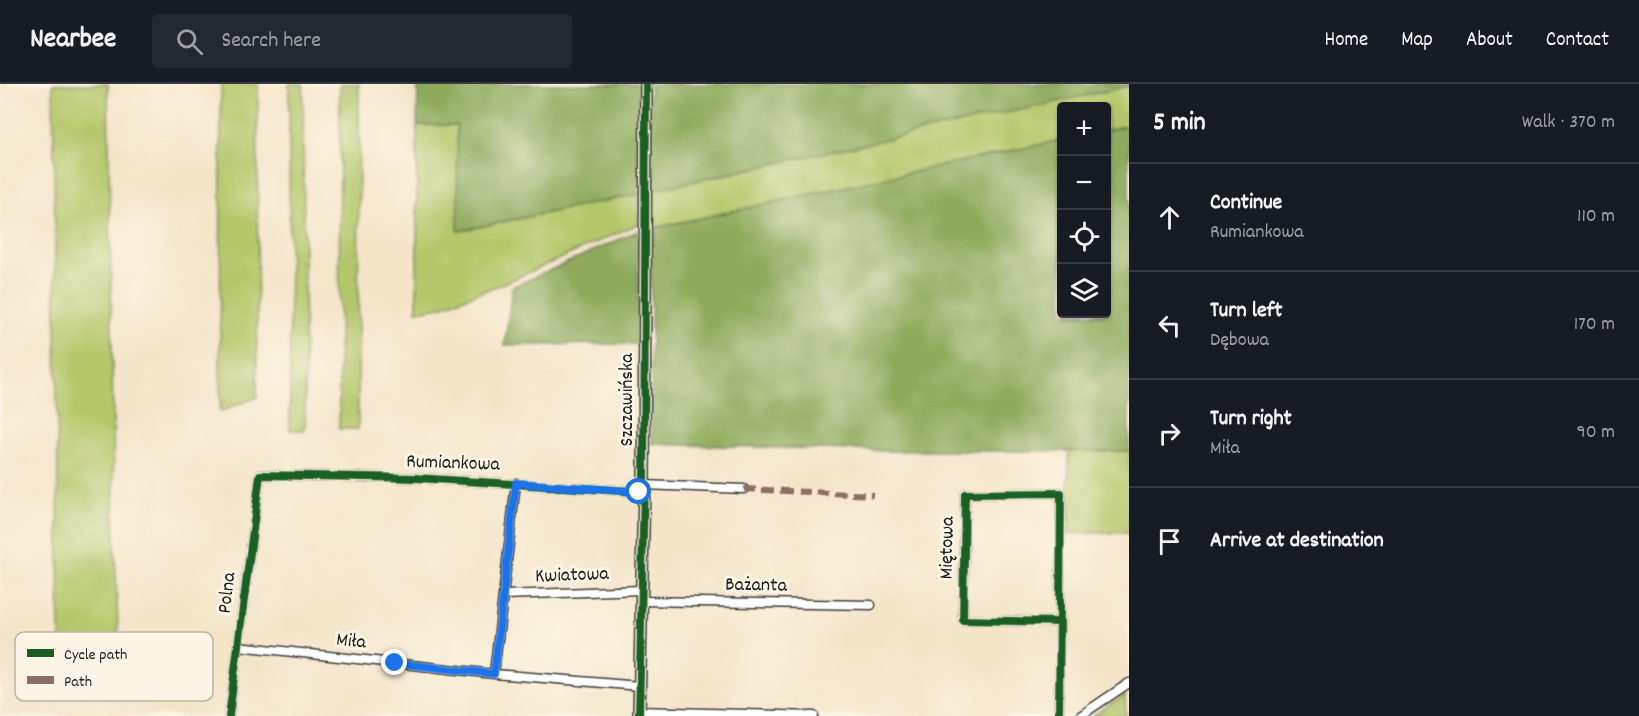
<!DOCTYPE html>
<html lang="en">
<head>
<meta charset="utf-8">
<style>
  :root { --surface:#171b24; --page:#242831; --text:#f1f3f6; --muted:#9ea1a6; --line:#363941 }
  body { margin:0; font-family:Dekko,sans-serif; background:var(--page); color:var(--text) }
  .controls { position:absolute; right:18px; top:18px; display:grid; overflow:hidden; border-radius:6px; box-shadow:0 2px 4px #0004 }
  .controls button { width:54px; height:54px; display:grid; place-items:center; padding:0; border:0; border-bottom:2px solid var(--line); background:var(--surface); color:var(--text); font:30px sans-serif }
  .stop { position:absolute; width:18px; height:18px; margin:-14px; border:4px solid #1a73e8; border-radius:50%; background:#fff }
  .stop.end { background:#1a73e8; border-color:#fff; box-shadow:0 2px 6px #0008 }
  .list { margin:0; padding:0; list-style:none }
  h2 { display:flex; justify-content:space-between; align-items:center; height:78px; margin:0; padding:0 24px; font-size:26px }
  h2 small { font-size:20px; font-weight:400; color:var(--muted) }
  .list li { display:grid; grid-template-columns:39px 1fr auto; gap:18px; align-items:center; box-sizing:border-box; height:108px; padding:0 24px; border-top:2px solid var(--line) }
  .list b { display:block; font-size:22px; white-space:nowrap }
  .list p { margin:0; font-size:20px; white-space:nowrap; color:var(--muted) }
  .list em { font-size:20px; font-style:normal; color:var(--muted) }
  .icon { flex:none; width:33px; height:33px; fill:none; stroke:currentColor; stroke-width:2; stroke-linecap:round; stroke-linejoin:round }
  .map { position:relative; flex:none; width:1129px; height:632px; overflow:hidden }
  header { display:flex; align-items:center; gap:36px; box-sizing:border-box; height:84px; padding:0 30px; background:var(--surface); border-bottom:2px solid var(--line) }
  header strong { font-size:28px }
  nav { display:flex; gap:33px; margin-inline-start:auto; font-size:21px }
  .search { width:420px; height:54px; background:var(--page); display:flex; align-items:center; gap:15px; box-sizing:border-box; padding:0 21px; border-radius:6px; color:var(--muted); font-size:22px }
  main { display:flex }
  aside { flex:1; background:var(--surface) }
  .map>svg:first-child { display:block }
  .green { fill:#b3c669; stroke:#687142; stroke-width:1.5 }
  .forest { fill:#8eab5d; stroke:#55643c; stroke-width:1.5 }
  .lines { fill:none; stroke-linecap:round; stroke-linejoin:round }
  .minor-casing { stroke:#3c3a36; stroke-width:11 }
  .tertiary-casing { stroke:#3c3a36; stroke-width:14 }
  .minor { stroke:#fff; stroke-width:8 }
  .tertiary { stroke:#fff; stroke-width:10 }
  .quiet { stroke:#8d6e63; stroke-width:6; stroke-dasharray:12 6; stroke-linecap:butt }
  .cycleway-casing { stroke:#fcf5e5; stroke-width:11 }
  .cycleway { stroke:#1b5e20; stroke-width:8 }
  .route { stroke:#1a73e8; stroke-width:8 }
  .labels { text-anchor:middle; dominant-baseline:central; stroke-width:6; stroke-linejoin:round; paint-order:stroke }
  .street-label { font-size:20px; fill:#1c1c1c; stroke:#fcf5e5 }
  .key { fill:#fcf5e5; stroke:#b9b4a9; stroke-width:1.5 }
  .key-label { font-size:16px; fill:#1c1c1c }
</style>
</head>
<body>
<header>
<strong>Nearbee</strong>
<div class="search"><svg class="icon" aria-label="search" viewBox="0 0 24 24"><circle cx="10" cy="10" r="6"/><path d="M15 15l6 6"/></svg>Search here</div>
<nav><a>Home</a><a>Map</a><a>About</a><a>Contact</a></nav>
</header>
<main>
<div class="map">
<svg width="1129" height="632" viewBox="0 0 1129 632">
  <rect width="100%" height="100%" fill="#fcf5e5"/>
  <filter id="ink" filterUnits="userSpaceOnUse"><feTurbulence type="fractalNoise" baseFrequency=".0167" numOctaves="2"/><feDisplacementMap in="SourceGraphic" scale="12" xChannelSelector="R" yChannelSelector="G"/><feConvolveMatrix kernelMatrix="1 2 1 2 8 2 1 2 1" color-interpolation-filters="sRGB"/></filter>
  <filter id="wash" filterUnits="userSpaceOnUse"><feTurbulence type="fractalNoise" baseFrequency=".008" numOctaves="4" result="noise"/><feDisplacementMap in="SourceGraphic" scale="24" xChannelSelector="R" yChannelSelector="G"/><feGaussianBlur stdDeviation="1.35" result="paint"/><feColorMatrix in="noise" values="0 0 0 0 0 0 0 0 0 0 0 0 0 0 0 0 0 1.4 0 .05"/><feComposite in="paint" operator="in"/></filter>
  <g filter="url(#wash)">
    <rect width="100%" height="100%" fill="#f4e5c9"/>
    <!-- green -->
    <path class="green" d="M 53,0 L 108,0 L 115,470 L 120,587 L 66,592 L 60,559 Z
      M 221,0 L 258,0 L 257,313 L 220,328 Z
      M 289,0 L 303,0 L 305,346 L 290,346 Z
      M 340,0 L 359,0 L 358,345 L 339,345 Z
      M 1129,2 L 1129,41 L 1107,46 L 1106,22 L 1062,22 L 1061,56 L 650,145 L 649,107 Z
      M 417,41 L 457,41 L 459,147 L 639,110 L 638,140 L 507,198 L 440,223 L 417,227 Z
      M 1069,366 L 1129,367 L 1129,449 L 1067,449 Z
      M 1125,611 L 1126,632 L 1092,632 Z"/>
    <!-- forest -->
    <path class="forest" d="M 418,0 L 639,0 L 639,110 L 458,147 L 457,41 L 417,41 Z
      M 650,0 L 1129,0 L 1129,2 L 649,107 Z
      M 1129,41 L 1129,367 L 889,367 L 652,360 L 650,145 L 1061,56 L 1062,230 L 1106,230 L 1107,46 Z
      M 638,147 L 639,260 L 505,261 L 512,203 Z"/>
  </g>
  <g filter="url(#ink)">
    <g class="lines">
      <defs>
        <path id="minor" d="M 644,401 L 744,405
          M 504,511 L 642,506
          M 642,517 L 871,521
          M 238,562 L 494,590 L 640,602
          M 494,590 L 516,399
          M 639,627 L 814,632
          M 229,632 L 260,391 L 416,394 L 643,408
          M 1059,632 L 1061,409 L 965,410 L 963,536 L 1061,538
          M 1080,632 L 1129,599"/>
        <path id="tertiary" d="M 639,632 L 644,401 L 646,0"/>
      </defs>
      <!-- minor casing -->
      <use href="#minor" class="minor-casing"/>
      <!-- tertiary casing -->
      <use href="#tertiary" class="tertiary-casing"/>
      <!-- minor -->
      <use href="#minor" class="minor"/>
      <!-- tertiary -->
      <use href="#tertiary" class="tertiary"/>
      <!-- quiet -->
      <path class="quiet" d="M 744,405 L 873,411"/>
      <defs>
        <path id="cycleway" d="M 229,632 L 260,391 L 416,394 L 643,408
          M 639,632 L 644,401 L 646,0
          M 1059,632 L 1061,409 L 965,410 L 963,536 L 1061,538"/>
      </defs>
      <!-- cycleway casing -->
      <use href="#cycleway" class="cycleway-casing"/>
      <!-- cycleway -->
      <use href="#cycleway" class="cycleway"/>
    </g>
  </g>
  <g class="lines" filter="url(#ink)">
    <!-- route -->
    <path class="route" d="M 395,579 L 494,590 L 516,399 L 639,408"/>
  </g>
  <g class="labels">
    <!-- street labels -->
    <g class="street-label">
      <text transform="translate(628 316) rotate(-90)">Szczawińska</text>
      <text transform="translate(453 380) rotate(2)">Rumiankowa</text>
      <text transform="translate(948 464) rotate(-89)">Miętowa</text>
      <text transform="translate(572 492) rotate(-2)">Kwiatowa</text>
      <text transform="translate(756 502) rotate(1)">Bażanta</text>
      <text transform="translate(228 509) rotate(-83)">Polna</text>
      <text transform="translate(351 558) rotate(6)">Miła</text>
    </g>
  </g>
  <!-- legend -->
  <rect x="15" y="548" width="198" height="69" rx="9" class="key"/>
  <rect x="27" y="565" width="27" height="8" fill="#1b5e20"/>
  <rect x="27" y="592" width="27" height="8" fill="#8d6e63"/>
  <g class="key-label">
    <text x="64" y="575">Cycle path</text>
    <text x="64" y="602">Path</text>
  </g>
</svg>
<div class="controls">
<button>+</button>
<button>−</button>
<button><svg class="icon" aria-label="locate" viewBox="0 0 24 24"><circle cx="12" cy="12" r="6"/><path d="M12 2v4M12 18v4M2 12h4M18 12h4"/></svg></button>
<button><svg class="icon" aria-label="layers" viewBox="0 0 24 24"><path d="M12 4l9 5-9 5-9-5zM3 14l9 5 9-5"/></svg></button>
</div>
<div class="stop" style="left:639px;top:408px"></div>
<div class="stop end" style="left:395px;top:579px"></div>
</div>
<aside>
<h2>5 min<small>Walk · 370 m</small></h2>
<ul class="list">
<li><svg class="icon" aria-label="ahead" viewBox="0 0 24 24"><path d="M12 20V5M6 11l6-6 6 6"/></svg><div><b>Continue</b><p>Rumiankowa</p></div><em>110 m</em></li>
<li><svg class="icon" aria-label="left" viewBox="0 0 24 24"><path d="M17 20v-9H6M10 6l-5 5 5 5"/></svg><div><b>Turn left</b><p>Dębowa</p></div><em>170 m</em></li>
<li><svg class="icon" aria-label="right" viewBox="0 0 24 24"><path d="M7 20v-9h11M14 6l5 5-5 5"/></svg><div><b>Turn right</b><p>Miła</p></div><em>90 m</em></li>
<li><svg class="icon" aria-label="arrive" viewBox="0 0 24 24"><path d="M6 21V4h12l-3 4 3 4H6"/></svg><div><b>Arrive at destination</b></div></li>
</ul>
</aside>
</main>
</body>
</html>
